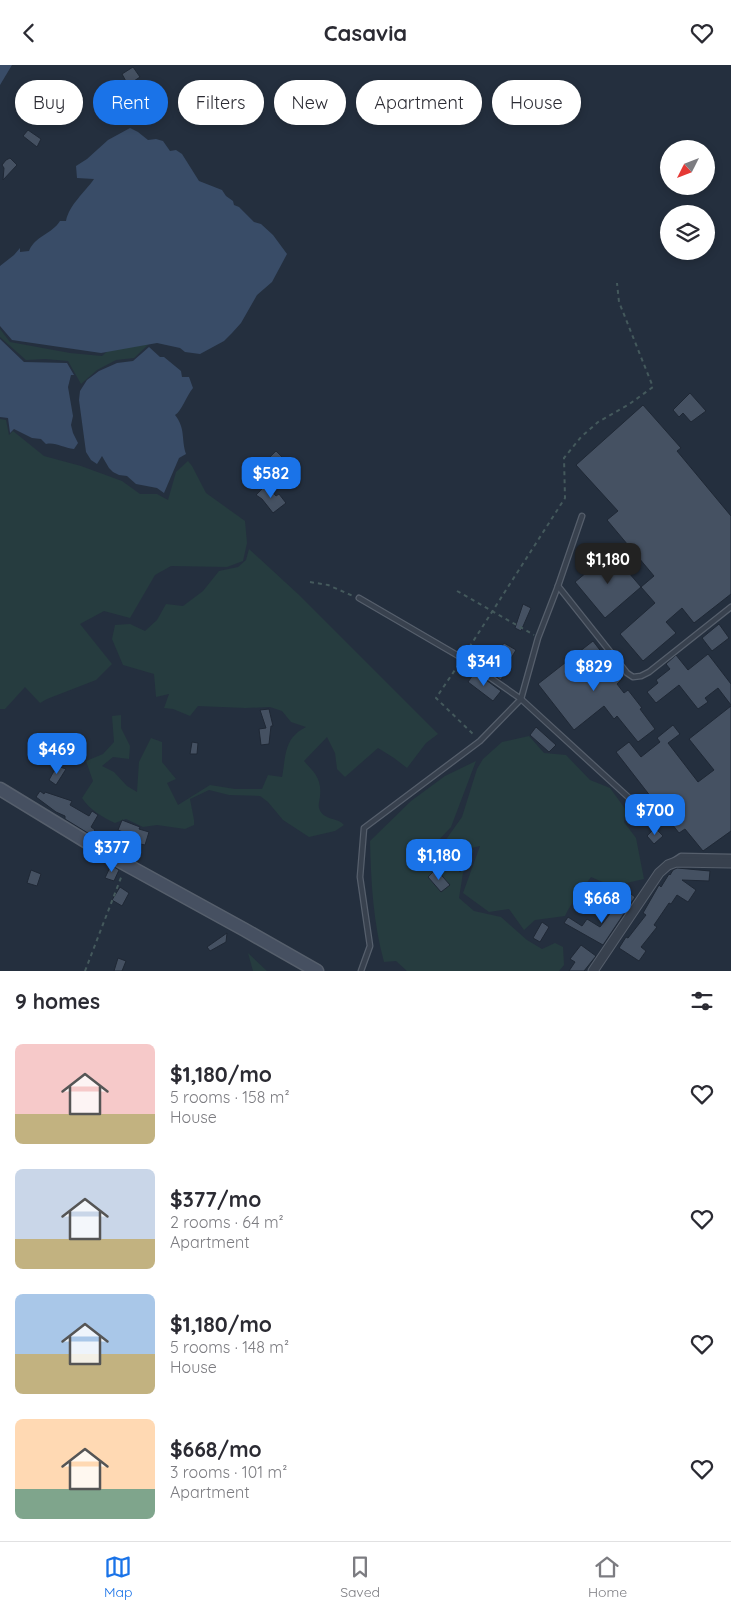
<!DOCTYPE html>
<meta charset="utf-8">
<style>
:root{--surface:#fff;--page:#f7f7f7;--text:#2b2b33;--muted:#7c7c81;--line:#e1e1e2;--accent:#1a73e8}
body{margin:0;font-family:Quicksand,sans-serif;background:var(--page);color:var(--text);height:100vh;display:flex;flex-direction:column;font-size:19px;white-space:nowrap}
*{box-sizing:border-box;margin:0}
p{font-size:16px;color:var(--muted)}
.icon{flex:none;width:28px;height:28px;fill:none;stroke:currentColor;stroke-width:2;stroke-linecap:round;stroke-linejoin:round}
.map{position:relative;height:906px;overflow:hidden}
.details{display:flex;flex-direction:column;background:var(--surface);flex:1}
.details>*{flex:none}
.guide{position:absolute;left:15px;top:15px;width:701px;height:45px;display:flex;gap:10px}
.needle{width:32px;rotate:228deg}
.tools{position:absolute;left:660px;top:75px;display:grid;gap:10px}
.tools a{display:grid;place-items:center;width:55px;height:55px;border-radius:50%;background:var(--surface);box-shadow:0 2px 8px #0003;font-size:25px}
.price{position:absolute;translate:-50% -42px;padding:0 11px;border-radius:10px;background:var(--accent);color:#fff;font-size:16px;line-height:32px;filter:drop-shadow(0 1px 2px #0008)}
.price::after{content:'';position:absolute;left:50%;top:30px;width:15px;height:11px;margin-left:-8px;background:inherit;clip-path:polygon(0 0,100% 0,50% 100%)}
.price.selected{background:#222;color:#fff}
ul{padding:0;list-style:none}
li{display:flex;align-items:center;gap:15px;height:125px;padding:0 15px}
li span{display:grid;place-items:center;flex:none;width:140px;height:100px;border-radius:8px;color:#555}
li>.icon{margin-inline-start:auto}
span .icon{width:60px;height:60px;fill:#fffc;stroke-width:1}
li b{font-size:21px}
h2{display:flex;justify-content:space-between;align-items:center;height:60px;padding:0 15px;font-size:21px}
.pill{padding:0 18px;border-radius:22px;background:var(--surface);box-shadow:0 2px 8px #0003;font-size:18px;line-height:45px}
.pill.selected{background:var(--accent);color:#fff}
header{display:flex;justify-content:space-between;align-items:center;height:65px;padding:0 15px;background:var(--surface);font-size:22px;font-weight:700}
.dock{display:flex;justify-content:space-around;align-items:center;height:70px;border-top:1px solid var(--line);background:var(--surface);font-size:14px;color:var(--muted)}
.dock a{display:grid;justify-items:center;gap:2px}
.dock .selected{color:var(--accent)}
.map>svg:first-child{display:block}
</style>
<header><svg class="icon" aria-label="back" viewBox="0 0 24 24"><path d="M15 5l-7 7 7 7"/></svg>Casavia<svg class="icon" aria-label="heart" viewBox="0 0 24 24"><path d="M12 20l-8-8c-3-5 5-10 8-4 3-6 11-1 8 4z"/></svg></header>
<div class="map">
<svg width="731" height="906" viewBox="0 0 731 906">
<rect width="100%" height="100%" fill="#242f3e"/>
<g fill="#263c3f">
<path d="M0,264L10,277L70,288L102,291L111,283L150,278L134,293L116,295L97,305L81,319L68,296L45,294L26,295L0,272Z"/>
<path d="M0,354L6,355L9,370L13,366L44,391L81,401L122,416L140,429H157L168,435L176,407L188,396L192,401L206,428L245,456L247,478L243,496L227,502L171,501L155,510L130,553L104,546L80,559L112,599L96,615L47,634L40,638L25,622L5,644H0Z"/>
<path d="M249,484L298,529L438,669L426,678L407,703L394,693L378,683L345,712L337,704L335,688L327,672L304,696C314,707 322,714 320,731C320,734 318,739 319,743C323,756 338,752 344,760L335,766L309,772L283,755L268,737L260,731L229,730L209,725L190,734L194,755V760L185,764L157,760L143,762L126,754L115,758C102,752 90,745 82,733L93,716L86,696L103,689L114,677L112,651L121,650V663L130,681L129,694L113,692L102,701L114,707L127,721L137,727L139,697L151,673L162,677V697L176,714L167,718L178,740L210,720L235,724H262L268,710L282,712C285,698 284,679 296,669C298,666 303,664 306,662L291,657L282,646L270,642L245,643L198,641L190,651L173,644L164,643L169,629L156,632L154,609L123,600L112,574L115,560L130,559L145,566L157,555L166,539L183,541L203,526L219,506L238,502L246,495Z"/>
<path d="M529,671L544,688L566,690L590,715L610,723L626,745L624,757L636,773L644,814L622,819L621,827L611,836L600,852L586,846L605,818L591,812C582,825 572,836 565,851L535,855L524,865L509,844L489,847L463,828L480,781L454,787L440,783L462,752L477,704L483,694L502,677Z"/>
<path d="M476,696L451,762L437,777L439,786L457,790L474,785L463,808L459,833L474,846L501,852L527,875L542,884L555,878L563,882L564,900L559,906H407L396,896L384,897C373,857 371,817 370,776L411,736L445,711Z"/>
<path d="M248,888L267,906H253Z"/>
</g>
<g fill="#394c67">
<path d="M0,0H12L0,20Z"/>
<path d="M130,63L138,67L148,75L156,74L163,76L170,86L176,85L182,89L199,116L222,125L226,131L233,136L234,140L239,142L254,157L261,159L273,170L287,189L272,217L257,230L241,258L232,268L224,276L200,289L185,287L180,283L157,278L101,288L12,275L0,261V201L14,190L20,183V187L29,186C35,171 52,169 60,156H66C69,140 85,127 94,114L77,113L76,101L87,94L108,75Z"/>
<path d="M0,274L24,297L67,298L74,310H71L68,322L73,351L71,360L73,368L78,378L74,384C63,383 56,377 46,379L41,374L32,373L14,364L10,368L8,353L0,352Z"/>
<path d="M149,282L160,292H164L181,306L182,312H189L193,323C187,330 181,347 175,350C186,364 181,374 186,389L179,393L164,428L157,423L136,419L127,411L119,410L113,407L109,403L102,391L97,399L91,395L86,387L79,335L80,326L87,315L99,306L117,298L133,296Z"/>
</g>
<g fill="#455162" stroke="#1f2835">
<path d="M133,2L140,12L128,20L122,9Z"/>
<path d="M74,25L84,33L77,43L67,35Z"/>
<path d="M43,38L51,45L45,53L36,45Z"/>
<path d="M28,65L41,74L37,82L23,71Z"/>
<path d="M10,93L17,100L3,115L4,103L2,100L6,95Z"/>
<path d="M690,328L706,346L691,357L683,348L679,352L673,345Z"/>
<path d="M643,340L681,383L677,386L731,451V529L694,558L682,543L666,557L676,568L643,596L620,569L655,538L641,522L654,511L607,455L618,446L576,400Z"/>
<path d="M276,386L287,397L290,394L297,403L283,415L276,406L279,403L269,393Z"/>
<path d="M266,420L276,431L279,429L286,438L273,448L262,434L256,430Z"/>
<path d="M611,487L641,522L605,553L575,517Z"/>
<path d="M523,539L531,543L521,566L515,563Z"/>
<path d="M719,559L729,573L712,586L702,573Z"/>
<path d="M593,576L622,614L617,619L624,628L628,625L642,643L640,644L655,664L638,677L617,651L614,654L604,641L574,665L538,619Z"/>
<path d="M504,578L516,585L502,608L504,609L501,615L489,607L497,588Z"/>
<path d="M708,589L731,619V640L718,623L705,633L708,637L698,644L679,620L656,638L647,627L658,618L656,615L670,604L666,599L676,590L688,605Z"/>
<path d="M475,607L501,626L493,636L468,617Z"/>
<path d="M731,641V766L703,786L685,764L679,768L616,687L629,677L641,692L660,677L657,673L673,660L680,669L668,678L698,717L714,705L689,674Z"/>
<path d="M269,644L273,661H271L269,679L261,680L259,664L266,663L260,645Z"/>
<path d="M536,662L556,680L549,687L530,670Z"/>
<path d="M192,677L198,678L197,689H190Z"/>
<path d="M57,701L66,704L56,720L49,715L54,706H56Z"/>
<path d="M40,726L44,729L45,727L72,736L70,740L89,751L92,746L98,750L91,762L95,765L91,770L65,754V751L56,747L36,732Z"/>
<path d="M122,755L140,762L139,764L149,767L145,780L136,778L138,773L118,765Z"/>
<path d="M655,763L663,771L654,779L647,771Z"/>
<path d="M455,792L466,799L460,807L456,802Z"/>
<path d="M111,800L119,805L114,816L105,813Z"/>
<path d="M677,803L710,806L709,816L682,815L696,825L688,837L677,830L671,839L669,838L654,860L657,862L641,882L646,886L639,896L619,883L626,872L628,873L646,850L643,848L659,820L661,822L669,809L670,810L673,805Z"/>
<path d="M436,804L450,820L441,827L428,812Z"/>
<path d="M31,805L41,809L37,821L27,818Z"/>
<path d="M120,822L129,828L122,841L112,835Z"/>
<path d="M631,829L635,832L603,880L564,858L568,852L582,861L587,854L600,862L618,838L623,842Z"/>
<path d="M542,857L549,862L540,877L533,873Z"/>
<path d="M227,868L226,877L210,886L207,882Z"/>
<path d="M581,880L596,891L584,906H569L575,897L570,894Z"/>
<path d="M118,893L126,896L122,906H114Z"/>
</g>
<g fill="none" stroke-linecap="round" stroke-linejoin="round">
<defs>
<g id="lane">
<path d="M558,521L627,608L633,612L641,611L649,607L731,542"/>
<path d="M359,533L462,593L521,634L639,742"/>
<path d="M675,795L681,791L731,792"/>
<path d="M361,906L370,881L360,812L364,763L480,676L521,634L538,573L558,521L582,451"/>
</g>
<path id="street" d="M593,906L659,808L668,800L676,797L731,798"/>
<path id="secondary" d="M0,724L105,788L245,865L317,906"/>
</defs>
<use href="#lane" stroke="#565f6c" stroke-width="7"/>
<use href="#street" stroke="#565f6c" stroke-width="11"/>
<use href="#secondary" stroke="#565f6c" stroke-width="15"/>
<g stroke="#44595c" stroke-width="2" stroke-dasharray="4 4" stroke-linecap="butt">
<path d="M310,517L328,520L353,531"/>
<path d="M457,526L534,570"/>
<path d="M465,589L565,433L564,393L581,372L598,357L628,340L653,322L619,237L617,218"/>
<path d="M459,599L436,633L475,671"/>
<path d="M85,906L122,810"/>
</g>
<use href="#lane" stroke="#38414e" stroke-width="4.5"/>
<use href="#street" stroke="#38414e" stroke-width="9"/>
<use href="#secondary" stroke="#465061" stroke-width="12"/>
</g>
</svg>
<div class="tools">
<a><svg class="needle" viewBox="-14 -14 28 28"><path d="M0-13l5 13h-10z" fill="#e53935"/><path d="M0 13l5-13h-10z" fill="#7c7c81"/></svg></a>
<a><svg class="icon" aria-label="layers" viewBox="0 0 24 24"><path d="M12 4l9 5-9 5-9-5zM3 14l9 5 9-5"/></svg></a>
</div>
<b class="price" style="left:271px;top:434px">$582</b>
<b class="price selected" style="left:608px;top:520px">$1,180</b>
<b class="price" style="left:484px;top:622px">$341</b>
<b class="price" style="left:594px;top:627px">$829</b>
<b class="price" style="left:57px;top:710px">$469</b>
<b class="price" style="left:655px;top:771px">$700</b>
<b class="price" style="left:112px;top:808px">$377</b>
<b class="price" style="left:439px;top:816px">$1,180</b>
<b class="price" style="left:602px;top:859px">$668</b>
<div class="guide">
<a class="pill">Buy</a>
<a class="pill selected">Rent</a>
<a class="pill">Filters</a>
<a class="pill">New</a>
<a class="pill">Apartment</a>
<a class="pill">House</a>
</div>
</div>
<section class="details">
<h2>9 homes<svg class="icon" aria-label="filters" viewBox="0 0 24 24"><path d="M4 7h16M4 17h16"/><circle cx="9" cy="7" r="2"/><circle cx="15" cy="17" r="2"/></svg></h2>
<ul>
<li><span style="background:linear-gradient(#f6c9c9 70%,#c2b280 0)"><svg class="icon" aria-label="home" viewBox="0 0 24 24"><path d="M3 11l9-7 9 7M6 9v11h12V9"/></svg></span><div><b>$1,180/mo</b><p>5 rooms · 158 m²</p><p>House</p></div><svg class="icon" aria-label="heart" viewBox="0 0 24 24"><path d="M12 20l-8-8c-3-5 5-10 8-4 3-6 11-1 8 4z"/></svg></li>
<li><span style="background:linear-gradient(#c9d6e8 70%,#c2b280 0)"><svg class="icon" aria-label="home" viewBox="0 0 24 24"><path d="M3 11l9-7 9 7M6 9v11h12V9"/></svg></span><div><b>$377/mo</b><p>2 rooms · 64 m²</p><p>Apartment</p></div><svg class="icon" aria-label="heart" viewBox="0 0 24 24"><path d="M12 20l-8-8c-3-5 5-10 8-4 3-6 11-1 8 4z"/></svg></li>
<li><span style="background:linear-gradient(#a9c7e8 60%,#c2b280 0)"><svg class="icon" aria-label="home" viewBox="0 0 24 24"><path d="M3 11l9-7 9 7M6 9v11h12V9"/></svg></span><div><b>$1,180/mo</b><p>5 rooms · 148 m²</p><p>House</p></div><svg class="icon" aria-label="heart" viewBox="0 0 24 24"><path d="M12 20l-8-8c-3-5 5-10 8-4 3-6 11-1 8 4z"/></svg></li>
<li><span style="background:linear-gradient(#ffd9b3 70%,#7fa58c 0)"><svg class="icon" aria-label="home" viewBox="0 0 24 24"><path d="M3 11l9-7 9 7M6 9v11h12V9"/></svg></span><div><b>$668/mo</b><p>3 rooms · 101 m²</p><p>Apartment</p></div><svg class="icon" aria-label="heart" viewBox="0 0 24 24"><path d="M12 20l-8-8c-3-5 5-10 8-4 3-6 11-1 8 4z"/></svg></li>
</ul>
</section>
<nav class="dock">
<a class="selected"><svg class="icon" aria-label="map" viewBox="0 0 24 24"><path d="M3 6l6-2 6 2 6-2v14l-6 2-6-2-6 2zM9 4v14M15 6v14"/></svg>Map</a>
<a><svg class="icon" aria-label="saved" viewBox="0 0 24 24"><path d="M7 4h10v16l-5-4-5 4z"/></svg>Saved</a>
<a><svg class="icon" aria-label="home" viewBox="0 0 24 24"><path d="M3 11l9-7 9 7M6 9v11h12V9"/></svg>Home</a>
</nav>
